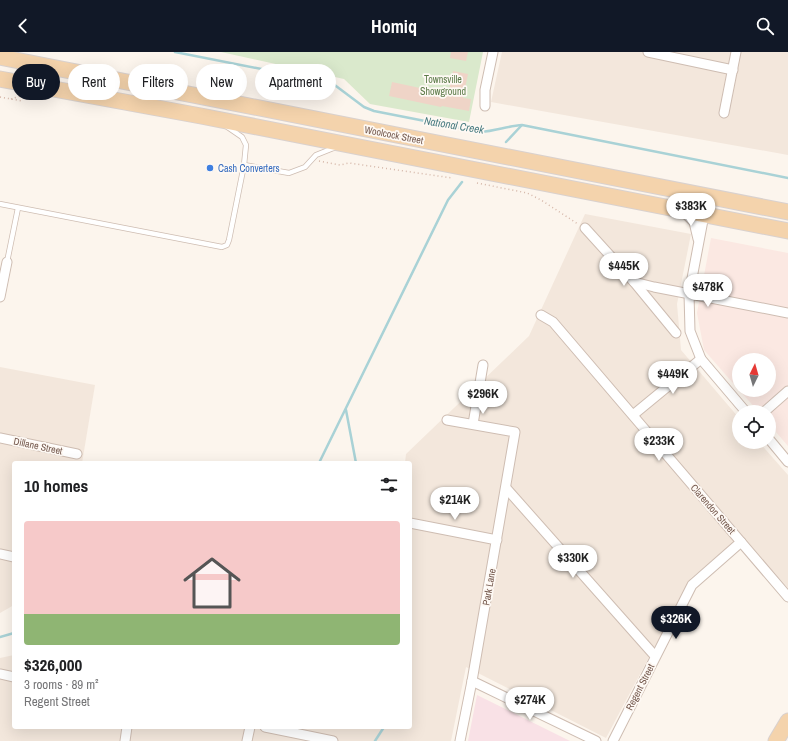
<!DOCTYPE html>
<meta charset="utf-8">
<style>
:root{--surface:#fff;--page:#f6f6f6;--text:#202124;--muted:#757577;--accent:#111827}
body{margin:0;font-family:"Archivo Narrow",sans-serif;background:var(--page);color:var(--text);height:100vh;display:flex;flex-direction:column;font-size:15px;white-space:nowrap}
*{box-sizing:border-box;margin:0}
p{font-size:13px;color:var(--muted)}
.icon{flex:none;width:22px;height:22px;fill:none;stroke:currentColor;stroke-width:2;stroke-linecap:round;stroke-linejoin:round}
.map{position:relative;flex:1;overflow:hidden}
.panel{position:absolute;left:12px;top:409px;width:400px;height:268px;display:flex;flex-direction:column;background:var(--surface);border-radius:4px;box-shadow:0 4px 16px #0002}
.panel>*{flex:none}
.guide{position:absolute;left:12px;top:12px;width:400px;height:36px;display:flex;gap:8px}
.needle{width:26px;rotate:5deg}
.fabs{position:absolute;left:732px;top:301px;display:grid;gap:8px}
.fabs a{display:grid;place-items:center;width:44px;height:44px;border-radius:50%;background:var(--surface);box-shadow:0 4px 16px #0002;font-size:20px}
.price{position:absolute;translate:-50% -34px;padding:0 9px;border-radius:14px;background:#fff;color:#222;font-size:13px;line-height:26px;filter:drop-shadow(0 1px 2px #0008)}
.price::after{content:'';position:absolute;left:50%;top:24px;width:12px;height:9px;margin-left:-6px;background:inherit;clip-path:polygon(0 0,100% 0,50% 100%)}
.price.on{background:var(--accent);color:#fff}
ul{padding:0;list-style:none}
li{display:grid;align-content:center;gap:8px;height:212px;padding:0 12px}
li span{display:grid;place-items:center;height:124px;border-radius:4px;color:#555}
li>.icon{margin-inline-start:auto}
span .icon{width:72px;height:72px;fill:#fffc;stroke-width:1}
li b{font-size:17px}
h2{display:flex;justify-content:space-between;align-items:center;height:48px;padding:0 12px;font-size:17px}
.pill{padding:0 14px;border-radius:18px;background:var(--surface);box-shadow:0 4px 16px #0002;font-size:14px;line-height:36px}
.pill.on{background:var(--accent);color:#fff}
header{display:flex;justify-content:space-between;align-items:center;height:52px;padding:0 12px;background:var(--accent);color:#fff;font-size:18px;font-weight:700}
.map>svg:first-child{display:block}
</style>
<header><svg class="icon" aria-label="back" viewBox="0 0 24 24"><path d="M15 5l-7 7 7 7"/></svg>Homiq<svg class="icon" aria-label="search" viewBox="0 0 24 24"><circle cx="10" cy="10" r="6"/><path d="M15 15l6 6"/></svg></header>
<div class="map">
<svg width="788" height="689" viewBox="0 0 788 689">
<rect width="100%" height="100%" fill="#fcf5ed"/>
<g fill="#f3e7dc">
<path d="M502,0H788V103L491,50Z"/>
<path d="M585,162L691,182L677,252L681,298L739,366V390H759L788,423V536L742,484L691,526L606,686L466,615L451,689H0V606L14,603V675H410V411H405L406,402L529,284Z"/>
<path d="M0,315L95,333L82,411H14V553L0,561Z"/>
</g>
<path fill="#fbe8e2" d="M711,186L788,201V394L769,372V360H759L739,338H769V308H739V338L704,298L697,261Z"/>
<path fill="#f9e1e6" d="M477,643L570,689H468Z"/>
<path fill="#dae9cc" d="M221,0H483L469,70L370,52L344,27Z"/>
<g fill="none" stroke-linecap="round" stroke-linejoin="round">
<g stroke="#a9d2d6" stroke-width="2.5">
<path d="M175,0L332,31L364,55L374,59L481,80C495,79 508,74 522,73L788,126"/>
<path d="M506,90L521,74"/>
<path d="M346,358L356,411"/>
<path d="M319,411L448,148L462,130"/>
<path d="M0,585L14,581"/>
<path d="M375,689L384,675"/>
</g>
</g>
<g fill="#efd4c7">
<path d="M451,0H468L466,9L450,6Z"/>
<path d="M453,19L468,22L463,46L471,47L469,59L442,54L441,55L389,44L392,30L448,42Z"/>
</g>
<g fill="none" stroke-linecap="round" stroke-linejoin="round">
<defs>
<g id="lane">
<path d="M244,113L289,121L305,115L316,103L336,95"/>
<path d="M0,152L222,195L227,193L229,188L244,113L246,93L242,85L226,74"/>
<path d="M7,210L18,156"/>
</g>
<g id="street">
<path d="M648,0L733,18"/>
<path d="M485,54V38L493,0"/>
<path d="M724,61L736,0"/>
<path d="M684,160L694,170L698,187"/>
<path d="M704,163L689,242L690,279L701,307L746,360"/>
<path d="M585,176L634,230L676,281"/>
<path d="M634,230L654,235L788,261"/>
<path d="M0,245L7,210"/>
<path d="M541,263L553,270L788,545"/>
<path d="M764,360L788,339"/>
<path d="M633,363L701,307"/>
<path d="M447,368L515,380L472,629L460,689"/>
<path d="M473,372L483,313"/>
<path d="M0,386L77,402"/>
<path d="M769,387L788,410"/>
<path d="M506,436L655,604"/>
<path d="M410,471L497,488"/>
<path d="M0,502L14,505"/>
<path d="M0,622L14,625"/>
<path d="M472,629L596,689"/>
<path d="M265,675L333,689"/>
<path d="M125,689L127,675"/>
<path d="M247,689L250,675"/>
<path d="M613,689L692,533L741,490"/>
</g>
<g id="primary">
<path d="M0,5L788,160"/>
<path d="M0,27L201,64L788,179"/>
<path d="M776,689L788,669"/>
</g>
</defs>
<use href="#lane" stroke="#cebdb2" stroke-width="6"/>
<use href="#street" stroke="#cebdb2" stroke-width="11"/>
<use href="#primary" stroke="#d9d1ce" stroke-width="17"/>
<g stroke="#d5b7a9" stroke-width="1.5" stroke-dasharray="1 3" stroke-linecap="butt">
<path d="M0,45L22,49"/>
<path d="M11,47L24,43"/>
<path d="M319,109L340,113L349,111L452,126"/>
<path d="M477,131L527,141L541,148L578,172"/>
</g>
<use href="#lane" stroke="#fff" stroke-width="4.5"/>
<use href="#street" stroke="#fff" stroke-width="9"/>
<use href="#primary" stroke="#f4d3ac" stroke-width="15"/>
</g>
<circle fill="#3f7fe0" stroke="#fef9f4" stroke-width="1.5" cx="210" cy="116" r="4"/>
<g text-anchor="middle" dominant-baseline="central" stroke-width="3.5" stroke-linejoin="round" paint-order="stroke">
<g font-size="10" fill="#5c7b49" stroke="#fef9f4">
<text x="443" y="27">Townsville<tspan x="443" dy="12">Showground</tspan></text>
</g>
<g font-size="10" fill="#765b50" stroke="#fef9f4">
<text transform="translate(394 83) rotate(11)">Woolcock Street</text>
<text transform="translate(38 394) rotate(12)">Dillane Street</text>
<text transform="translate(713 457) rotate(49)">Clarendon Street</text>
<text transform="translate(489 535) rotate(-80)">Park Lane</text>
<text transform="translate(640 635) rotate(-63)">Regent Street</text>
</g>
<g font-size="10" fill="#366cbe" stroke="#fef9f4" text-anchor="start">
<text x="218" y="116">Cash Converters</text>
</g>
<g font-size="11" font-style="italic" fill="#487b80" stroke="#fef9f4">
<text transform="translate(454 73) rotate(9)">National Creek</text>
</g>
</g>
</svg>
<div class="fabs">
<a><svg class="needle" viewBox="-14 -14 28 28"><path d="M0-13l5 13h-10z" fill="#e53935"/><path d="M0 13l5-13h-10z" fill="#757577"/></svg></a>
<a><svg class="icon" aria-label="locate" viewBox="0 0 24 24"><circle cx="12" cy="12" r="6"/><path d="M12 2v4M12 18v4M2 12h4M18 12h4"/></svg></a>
</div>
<b class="price" style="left:691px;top:175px">$383K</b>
<b class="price" style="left:624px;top:235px">$445K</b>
<b class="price" style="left:708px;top:256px">$478K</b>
<b class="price" style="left:673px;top:343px">$449K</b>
<b class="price" style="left:483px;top:363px">$296K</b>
<b class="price" style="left:659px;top:410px">$233K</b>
<b class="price" style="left:455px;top:469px">$214K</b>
<b class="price" style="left:573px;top:527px">$330K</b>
<b class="price on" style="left:676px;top:588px">$326K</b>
<b class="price" style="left:530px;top:669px">$274K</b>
<div class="guide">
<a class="pill on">Buy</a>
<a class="pill">Rent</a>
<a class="pill">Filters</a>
<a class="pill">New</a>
<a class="pill">Apartment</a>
</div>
<section class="panel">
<h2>10 homes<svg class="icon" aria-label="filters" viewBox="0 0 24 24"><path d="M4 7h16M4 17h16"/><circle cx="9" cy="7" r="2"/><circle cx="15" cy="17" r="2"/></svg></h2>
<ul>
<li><span style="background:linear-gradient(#f6c9c9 75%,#8fb573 0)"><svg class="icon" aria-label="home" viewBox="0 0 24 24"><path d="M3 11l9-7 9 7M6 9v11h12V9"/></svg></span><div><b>$326,000</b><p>3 rooms · 89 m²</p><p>Regent Street</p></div></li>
</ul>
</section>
</div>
